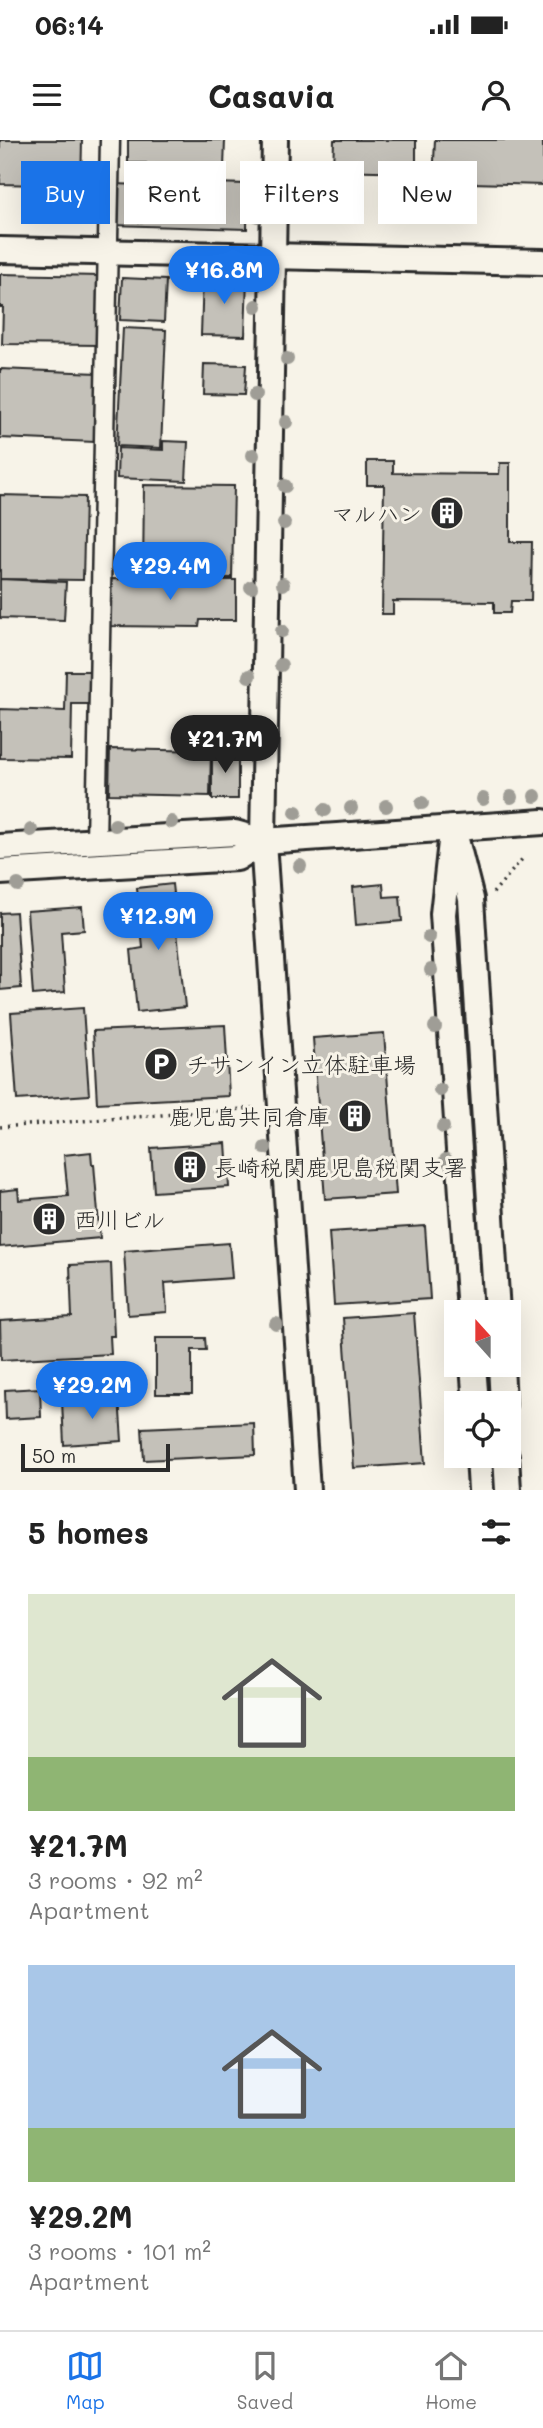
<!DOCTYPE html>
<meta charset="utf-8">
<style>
:root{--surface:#fff;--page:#f6f6f6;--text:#222;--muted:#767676;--line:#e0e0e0;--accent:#1a73e8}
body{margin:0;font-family:Mali,"Klee One",sans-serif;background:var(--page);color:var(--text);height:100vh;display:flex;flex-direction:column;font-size:26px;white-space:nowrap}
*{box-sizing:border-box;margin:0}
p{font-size:23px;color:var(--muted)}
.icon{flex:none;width:38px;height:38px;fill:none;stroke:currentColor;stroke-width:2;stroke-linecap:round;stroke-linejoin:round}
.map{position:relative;height:1350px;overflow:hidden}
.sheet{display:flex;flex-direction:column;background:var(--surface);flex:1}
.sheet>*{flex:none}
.top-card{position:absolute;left:21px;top:21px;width:502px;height:63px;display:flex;gap:14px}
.needle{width:46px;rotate:339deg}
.controls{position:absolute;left:444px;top:1160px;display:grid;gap:14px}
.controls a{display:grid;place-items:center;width:77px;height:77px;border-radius:0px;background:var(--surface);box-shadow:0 7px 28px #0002;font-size:35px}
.scale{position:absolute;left:21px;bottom:18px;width:149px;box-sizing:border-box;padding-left:7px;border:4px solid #2b2b2b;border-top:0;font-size:19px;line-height:24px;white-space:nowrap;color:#2b2b2b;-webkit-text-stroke:5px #f7f3e8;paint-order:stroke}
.price{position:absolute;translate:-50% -60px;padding:0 16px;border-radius:24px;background:var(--accent);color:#fff;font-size:23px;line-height:46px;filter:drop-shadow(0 2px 4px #0008)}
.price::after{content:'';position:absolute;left:50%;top:42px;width:21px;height:16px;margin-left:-10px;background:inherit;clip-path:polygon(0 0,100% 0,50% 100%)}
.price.on{background:#222;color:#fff}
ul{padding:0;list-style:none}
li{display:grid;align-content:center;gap:14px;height:371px;padding:0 28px}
li span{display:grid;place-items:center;height:217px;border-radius:0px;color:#555}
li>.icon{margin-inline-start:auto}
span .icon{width:126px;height:126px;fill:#fffc;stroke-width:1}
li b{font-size:30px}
h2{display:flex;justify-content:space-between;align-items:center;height:84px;padding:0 28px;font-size:30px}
.tag{padding:0 24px;border-radius:0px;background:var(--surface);box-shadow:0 7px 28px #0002;font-size:24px;line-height:63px}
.tag.on{background:var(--accent);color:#fff}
.status{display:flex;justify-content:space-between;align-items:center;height:49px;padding:0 35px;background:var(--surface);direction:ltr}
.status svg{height:19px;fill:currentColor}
header{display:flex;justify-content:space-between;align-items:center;height:91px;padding:0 28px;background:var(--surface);font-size:32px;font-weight:700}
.menu{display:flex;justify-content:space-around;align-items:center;height:98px;border-top:2px solid var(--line);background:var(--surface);font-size:19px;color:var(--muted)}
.menu a{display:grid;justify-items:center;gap:4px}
.menu .on{color:var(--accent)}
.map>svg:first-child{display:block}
</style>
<div class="status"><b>06:14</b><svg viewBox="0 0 49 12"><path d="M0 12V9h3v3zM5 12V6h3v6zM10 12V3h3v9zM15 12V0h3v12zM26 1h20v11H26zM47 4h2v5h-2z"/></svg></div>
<header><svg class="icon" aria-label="menu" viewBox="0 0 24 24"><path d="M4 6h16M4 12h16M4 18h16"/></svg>Casavia<svg class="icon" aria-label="person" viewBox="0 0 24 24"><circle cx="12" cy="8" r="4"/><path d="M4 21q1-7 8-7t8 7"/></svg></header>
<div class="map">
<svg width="543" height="1350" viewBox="0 0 543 1350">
<rect width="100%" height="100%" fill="#f7f3e8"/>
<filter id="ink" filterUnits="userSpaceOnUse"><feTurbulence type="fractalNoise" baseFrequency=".0143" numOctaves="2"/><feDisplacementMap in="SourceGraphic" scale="14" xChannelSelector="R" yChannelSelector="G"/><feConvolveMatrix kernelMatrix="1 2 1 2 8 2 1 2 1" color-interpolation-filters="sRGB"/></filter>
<g filter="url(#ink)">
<g fill="#c4c1b9" stroke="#2b2b2b" stroke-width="2">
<path d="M0,0H82L81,46L0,44Z"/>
<path d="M128,0H225L224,28L174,27V42L248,44L247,89L112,85L113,44L145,45L146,23H128Z"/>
<path d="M334,0H416V32L333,30Z"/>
<path d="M435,0H543V45L433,42Z"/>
<path d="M0,134L101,136L100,205L2,204L3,167H0Z"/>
<path d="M203,136L247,137L245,196L201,195Z"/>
<path d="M122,138L166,140L164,182L120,180Z"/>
<path d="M123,188L166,190L161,308L117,306Z"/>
<path d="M204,224L246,225L244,255L203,254Z"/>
<path d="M0,229L98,233L95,302L0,298Z"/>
<path d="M163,301L188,302L186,341L117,338L118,308L163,310Z"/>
<path d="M367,321H393V333L499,334L500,323H510V402H532L531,461H511L510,473H494V462L393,461V474H382L384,345H367Z"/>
<path d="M144,345L234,346L232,438L143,437Z"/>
<path d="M0,355L85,357L83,440L0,439Z"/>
<path d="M0,439L66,442L64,480L0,478Z"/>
<path d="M109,439L236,440V480H200L199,487L108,486Z"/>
<path d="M66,531H92L91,564H72L71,619L0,618V569L65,571Z"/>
<path d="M110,609L211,611L210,656L109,654Z"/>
<rect x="212" y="611" width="26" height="48"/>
<path d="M172,744L185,867L137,872L131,810L143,808L137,748Z"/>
<path d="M383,744L384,757L400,756L402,781L356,785L353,747Z"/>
<path d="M82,767L84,790L61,792L65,852L33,855L27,771Z"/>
<path d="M16,772L21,848L0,850V773Z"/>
<path d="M83,868L89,955L17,960L11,873Z"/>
<path d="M225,885L229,956L97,963L93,891Z"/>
<path d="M384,893L396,1054L325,1059L313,898Z"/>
<path d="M226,1003L229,1047L154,1052L151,1008Z"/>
<path d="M91,1012L92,1024H94L100,1098L0,1107V1051L18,1049L19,1060L68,1056L64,1015Z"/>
<path d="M425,1086L430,1159L334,1165L329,1092Z"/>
<path d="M229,1103L232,1138L165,1143L167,1172L128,1175L124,1111Z"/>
<path d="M111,1123L114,1196H110L111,1214L1,1220L0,1181L72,1177L70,1125Z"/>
<path d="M414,1173L425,1323L354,1328L343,1178Z"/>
<path d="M156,1198H205L206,1210H192V1254H156Z"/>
<path d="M40,1248L41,1277L6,1279L5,1250Z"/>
<path d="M119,1257L122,1301L64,1305L62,1260Z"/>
<path d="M254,1283L255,1315L144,1320L142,1288Z"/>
</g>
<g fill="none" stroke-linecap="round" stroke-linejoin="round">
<defs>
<path id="street" d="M96,701L110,0"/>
<g id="secondary">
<path d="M275,0L263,701L307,1350"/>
<path d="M0,110L543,122"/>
<path d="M453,688L471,759L497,1172"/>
<path d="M451,702L443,774L470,1172"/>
<path d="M0,707L235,693L263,701L543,682"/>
<path d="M0,732L237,718L263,701"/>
<path d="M473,1225L476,1264"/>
<path d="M501,1225L503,1264"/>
<path d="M479,1316L481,1350"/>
<path d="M506,1316L508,1350"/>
</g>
</defs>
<use href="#street" stroke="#2b2b2b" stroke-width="23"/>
<use href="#secondary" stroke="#2b2b2b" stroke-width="30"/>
<g stroke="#2b2b2b" stroke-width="3.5" stroke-dasharray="2 5" stroke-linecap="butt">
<path d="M493,753L524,717"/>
<path d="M0,987L256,968"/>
</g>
<use href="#street" stroke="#f7f3e8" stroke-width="18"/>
<use href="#secondary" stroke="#f7f3e8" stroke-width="24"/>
</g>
<g fill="#9f9d96">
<circle cx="258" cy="76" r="7"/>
<circle cx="256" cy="166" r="7"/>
<circle cx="287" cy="219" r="7"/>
<circle cx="255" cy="255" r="7"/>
<circle cx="286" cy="282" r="7"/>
<circle cx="253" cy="315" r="7"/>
<circle cx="285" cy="346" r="7"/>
<circle cx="284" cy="383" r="7"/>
<circle cx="283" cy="444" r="7"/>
<circle cx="251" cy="447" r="7"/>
<circle cx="282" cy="491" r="7"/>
<circle cx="281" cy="525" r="7"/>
<circle cx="249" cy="536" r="7"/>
<circle cx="535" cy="656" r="7"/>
<circle cx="511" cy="657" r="7"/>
<circle cx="483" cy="659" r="7"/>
<circle cx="422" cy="663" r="7"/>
<circle cx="386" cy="666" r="7"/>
<circle cx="351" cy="668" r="7"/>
<circle cx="325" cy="670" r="7"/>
<circle cx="296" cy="672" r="7"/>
<circle cx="171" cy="682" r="7"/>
<circle cx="115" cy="685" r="7"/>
<circle cx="31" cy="690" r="7"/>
<circle cx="300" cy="726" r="7"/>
<circle cx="18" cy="745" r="7"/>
<circle cx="429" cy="797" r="7"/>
<circle cx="431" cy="830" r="7"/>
<circle cx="435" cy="887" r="7"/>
<circle cx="440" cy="950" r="7"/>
<circle cx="443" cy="987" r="7"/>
<circle cx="265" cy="1008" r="7"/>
<circle cx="446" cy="1020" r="7"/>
<circle cx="276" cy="1184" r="7"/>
</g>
</g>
<defs>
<symbol id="building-disc" viewBox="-11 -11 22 22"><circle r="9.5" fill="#2b2b2b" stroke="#f7f3e8"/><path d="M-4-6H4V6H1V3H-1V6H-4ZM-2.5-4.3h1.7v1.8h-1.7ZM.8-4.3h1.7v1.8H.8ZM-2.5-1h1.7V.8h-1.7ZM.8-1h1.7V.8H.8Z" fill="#fff"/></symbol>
<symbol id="parking-disc" viewBox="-11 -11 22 22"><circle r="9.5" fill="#2b2b2b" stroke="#f7f3e8"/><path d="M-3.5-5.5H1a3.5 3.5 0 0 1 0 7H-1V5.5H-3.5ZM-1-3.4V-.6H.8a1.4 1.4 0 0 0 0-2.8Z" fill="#fff"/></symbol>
</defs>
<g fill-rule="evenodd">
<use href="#building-disc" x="428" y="354" width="38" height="38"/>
<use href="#parking-disc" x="142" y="905" width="38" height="38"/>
<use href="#building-disc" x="336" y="957" width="38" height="38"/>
<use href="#building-disc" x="171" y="1008" width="38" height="38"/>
<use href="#building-disc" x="30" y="1060" width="38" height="38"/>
</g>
<g text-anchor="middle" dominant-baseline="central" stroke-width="6" stroke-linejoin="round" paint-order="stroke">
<g font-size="23" fill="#2b2b2b" stroke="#f7f3e8" text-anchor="start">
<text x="422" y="373" text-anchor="end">マルハン</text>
<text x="186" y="924">チサンイン立体駐車場</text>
<text x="330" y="976" text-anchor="end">鹿児島共同倉庫</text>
<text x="214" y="1027">長崎税関鹿児島税関支署</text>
<text x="74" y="1079">西川ビル</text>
</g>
</g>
</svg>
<div class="controls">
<a><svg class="needle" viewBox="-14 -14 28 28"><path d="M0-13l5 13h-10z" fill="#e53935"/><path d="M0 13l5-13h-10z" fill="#767676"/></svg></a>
<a><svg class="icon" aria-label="locate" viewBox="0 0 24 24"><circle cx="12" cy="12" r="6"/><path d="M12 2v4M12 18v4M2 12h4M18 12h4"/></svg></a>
</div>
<div class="scale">50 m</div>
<b class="price" style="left:224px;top:166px">¥16.8M</b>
<b class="price" style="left:170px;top:462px">¥29.4M</b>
<b class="price on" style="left:225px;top:635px">¥21.7M</b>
<b class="price" style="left:158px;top:812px">¥12.9M</b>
<b class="price" style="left:92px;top:1281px">¥29.2M</b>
<div class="top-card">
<a class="tag on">Buy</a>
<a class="tag">Rent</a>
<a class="tag">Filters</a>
<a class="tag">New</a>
</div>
</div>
<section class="sheet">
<h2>5 homes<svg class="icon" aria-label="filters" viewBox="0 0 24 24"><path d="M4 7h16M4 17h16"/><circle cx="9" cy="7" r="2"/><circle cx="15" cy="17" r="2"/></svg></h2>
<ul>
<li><span style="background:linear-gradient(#dfe7d0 75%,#8fb573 0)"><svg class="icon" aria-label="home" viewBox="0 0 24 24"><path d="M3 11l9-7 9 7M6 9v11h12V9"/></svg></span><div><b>¥21.7M</b><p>3 rooms · 92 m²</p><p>Apartment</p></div></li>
<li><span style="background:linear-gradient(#a9c7e8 75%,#8fb573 0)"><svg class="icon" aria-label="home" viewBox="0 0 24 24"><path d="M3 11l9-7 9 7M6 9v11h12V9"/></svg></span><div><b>¥29.2M</b><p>3 rooms · 101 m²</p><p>Apartment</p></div></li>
</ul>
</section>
<nav class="menu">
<a class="on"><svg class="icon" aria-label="map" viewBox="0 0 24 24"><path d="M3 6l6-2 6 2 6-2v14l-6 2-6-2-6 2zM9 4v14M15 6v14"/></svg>Map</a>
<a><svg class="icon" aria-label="saved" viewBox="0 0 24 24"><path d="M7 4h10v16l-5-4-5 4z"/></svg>Saved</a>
<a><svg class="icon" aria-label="home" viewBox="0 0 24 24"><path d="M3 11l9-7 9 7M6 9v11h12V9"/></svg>Home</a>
</nav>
